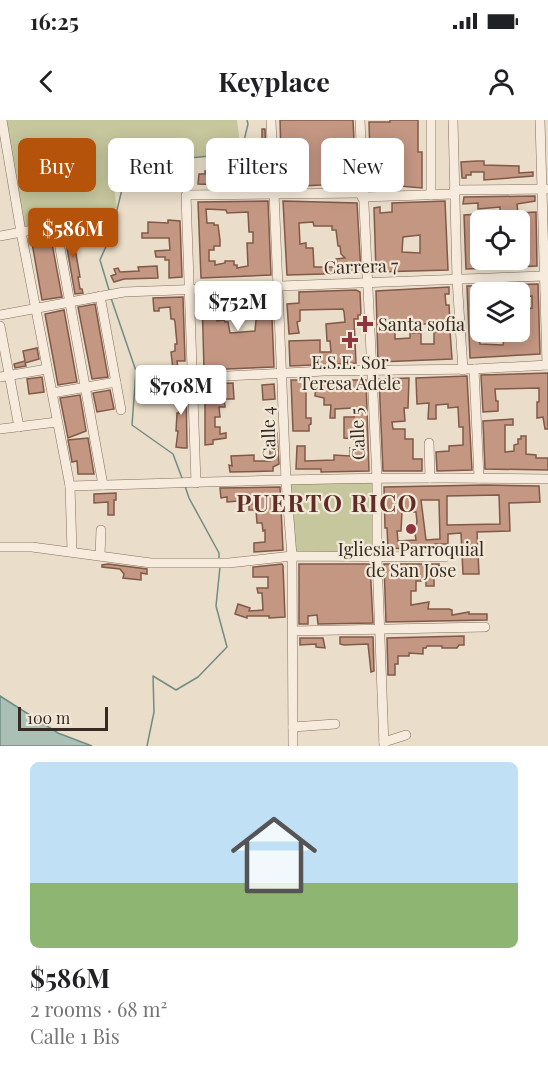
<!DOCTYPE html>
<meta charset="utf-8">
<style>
:root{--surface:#fff;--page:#f6f6f6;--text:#202124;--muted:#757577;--line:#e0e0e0;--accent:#b45309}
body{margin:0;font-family:"Playfair Display",serif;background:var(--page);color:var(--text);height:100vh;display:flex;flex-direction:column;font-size:22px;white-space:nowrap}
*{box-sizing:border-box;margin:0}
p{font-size:20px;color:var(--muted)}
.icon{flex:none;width:33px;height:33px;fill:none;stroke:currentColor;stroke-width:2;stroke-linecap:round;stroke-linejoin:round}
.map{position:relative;height:626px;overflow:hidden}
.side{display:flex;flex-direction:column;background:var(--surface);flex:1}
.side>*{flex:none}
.guide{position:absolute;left:18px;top:18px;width:513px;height:54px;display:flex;gap:12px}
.controls{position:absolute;left:470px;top:90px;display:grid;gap:12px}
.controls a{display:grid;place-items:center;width:60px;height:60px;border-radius:9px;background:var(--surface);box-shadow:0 3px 15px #0003;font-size:30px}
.scale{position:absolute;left:18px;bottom:15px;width:90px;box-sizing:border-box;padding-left:6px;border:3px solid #372a22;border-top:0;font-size:16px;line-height:21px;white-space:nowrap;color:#372a22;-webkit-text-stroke:4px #f2e8d8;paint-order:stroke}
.price{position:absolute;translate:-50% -51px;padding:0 14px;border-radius:6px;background:#fff;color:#222;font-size:20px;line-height:39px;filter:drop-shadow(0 2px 3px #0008)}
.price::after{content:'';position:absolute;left:50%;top:36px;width:18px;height:14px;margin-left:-9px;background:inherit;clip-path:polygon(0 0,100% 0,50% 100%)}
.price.active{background:var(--accent);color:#fff}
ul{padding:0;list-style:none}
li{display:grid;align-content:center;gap:12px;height:318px;padding:0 30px}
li+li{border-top:2px solid var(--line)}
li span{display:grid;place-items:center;height:186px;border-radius:9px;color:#555}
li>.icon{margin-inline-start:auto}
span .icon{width:108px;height:108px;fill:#fffc;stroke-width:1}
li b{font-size:26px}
.tag{padding:0 21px;border-radius:9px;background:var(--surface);box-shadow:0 3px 15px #0003;font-size:21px;line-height:54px}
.tag.active{background:var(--accent);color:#fff}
.status{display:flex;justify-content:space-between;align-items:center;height:42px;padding:0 30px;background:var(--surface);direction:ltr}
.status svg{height:16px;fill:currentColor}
header{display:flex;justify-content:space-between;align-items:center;height:78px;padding:0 30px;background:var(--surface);font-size:27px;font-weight:700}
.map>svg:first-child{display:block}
</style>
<div class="status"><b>16:25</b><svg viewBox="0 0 49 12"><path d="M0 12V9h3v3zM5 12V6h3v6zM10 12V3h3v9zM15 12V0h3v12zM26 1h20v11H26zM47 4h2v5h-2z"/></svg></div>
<header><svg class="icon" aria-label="back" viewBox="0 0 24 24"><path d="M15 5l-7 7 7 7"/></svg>Keyplace<svg class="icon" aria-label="person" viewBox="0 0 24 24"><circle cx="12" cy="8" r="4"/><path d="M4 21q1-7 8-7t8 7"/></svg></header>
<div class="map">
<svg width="548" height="626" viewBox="0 0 548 626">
<rect width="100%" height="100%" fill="#eaddc9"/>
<g fill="#c7c79e">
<path d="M1,0H237L241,33L111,46L117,88L22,109Z"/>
<path d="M374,362V403L372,434L292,436L288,363Z"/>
</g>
<path fill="#aabfb6" stroke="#718d83" stroke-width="1.5" d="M0,576L58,613L92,626H0Z"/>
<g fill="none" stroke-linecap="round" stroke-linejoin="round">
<g stroke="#718d83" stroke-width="1.5">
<path d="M109,170L100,140L111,115L124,61L148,42L241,33L248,4L247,0"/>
<path d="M111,178L136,251L132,305L173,334L182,358"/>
<path d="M185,366L189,378L219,433V440"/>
<path d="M147,626L154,592L153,556L176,570L198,557L227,527L216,486L220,447"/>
</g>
</g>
<g fill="#c49783" stroke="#815948" stroke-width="1.5" fill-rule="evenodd">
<path d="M280,0H353L356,63L327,65L324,62L321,65L282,67Z"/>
<path d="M390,0H418V32H422V68L400,66V69H371L369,2H390Z"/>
<path d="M262,9H265L267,66L198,64L199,54H205V51H211V57L221,58V44H232V48H251V44L255,43V35H257L260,26L262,25Z"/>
<path d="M477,41H484V45L519,46V53L533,52V56L484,60V52H471V55H466V58H462L461,42Z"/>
<path d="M174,53L181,54V63L154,62V56L173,55Z"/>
<path d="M535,76V81L517,84L518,94L500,95V87L478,89V83L463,84L464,77Z"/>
<path d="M268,81L271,155L201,158L198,82ZM206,89L226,90L227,93L248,92L249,112H253V123H247L248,146L237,148V145H234V141H225V143L215,145V141H209V130H214V126H220V120L218,105H214V103H207Z"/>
<path d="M283,81L357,83L361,153L287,155ZM313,102L314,106H332V110H336L338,126H340L341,134L345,138L336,139V147H314L313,128H306V123L300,124L299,103Z"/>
<path d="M445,81L448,150L376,152L374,88L380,87V93L392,92V83ZM420,115V133L402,132L403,117Z"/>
<path d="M536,92L537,146L466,149L464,95L479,94L478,113H480V140H519V114L521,110L519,93Z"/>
<path d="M168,100L180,101L182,157L169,158V140H165V137H156L155,131L170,130L169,118H142V113H148V102L168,103Z"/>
<path d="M78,108L79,113L75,114L73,117L80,157H78L80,169H82L83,173L75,174L64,111Z"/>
<path d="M50,113L62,177L42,180L31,117Z"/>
<path d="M157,146L158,158L124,159L114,162L111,156L116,154L114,149L118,148L120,152L139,151L138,147Z"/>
<path d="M538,164L540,234L470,238L467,166ZM478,172H519V177L532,176V188L521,189V197H526V219L504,220L503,225L480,224L477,203H478Z"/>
<path d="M449,167V174H445L446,185H449L450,203L397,205L395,208V219L410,218V213H421V224H434V212L450,211L452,239L378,242L376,171Z"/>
<path d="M356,170L360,172L361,195H358V199H354L356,243L290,246L289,221L320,220V232H331L330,221H327L326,204L345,202L344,192L343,189L300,190V201L297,202L299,213L289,214L287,184L299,183V172Z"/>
<path d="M271,173L274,247L204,250L202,176ZM224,185H238V191H247V187L260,186L259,199L256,200L255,211L230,213L228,202H225L224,200L217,201L216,191L224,190Z"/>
<path d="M183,177L185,241H177L178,249H173L171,232L175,231V224H177L175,202L174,199H171L170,187L159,188V191H154L153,178Z"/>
<path d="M95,184L108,257L92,259L78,187Z"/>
<path d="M64,190L77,262L58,265L45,194Z"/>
<path d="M37,228L39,239L25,243L26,246L15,248L14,244L25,241L23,231Z"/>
<path d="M548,253V309H545L543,297L537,298V282H539V268L495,269L496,281H498V291L483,292L481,255Z"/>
<path d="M467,256L472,350L437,351L436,332L449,331V326L463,325V307H459L458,287L448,288V284L436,285V299H428L429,283L417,284L416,258Z"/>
<path d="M42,257L44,272L29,274L27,259Z"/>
<path d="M409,258L408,288H404L405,301L392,302L393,309H405V319H413V339H422V351H383L379,259Z"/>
<path d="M291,260H306V298H311V304L309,305V311H293Z"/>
<path d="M316,260H366L369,351L321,352V349H296L297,326H305V341L334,340V335L350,336V328L354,329L355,319L344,318V297H354L353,288L335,289V298H330L331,285H324V278L315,276Z"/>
<path d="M233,263L234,279H224L225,287H219L220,297H215V307H220V314L226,313V318L213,320V324L205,325V264Z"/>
<path d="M274,264L275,279L263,280L262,265Z"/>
<path d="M186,265L187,328H183L176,327L178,311H176L177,293H179V288H182V278H178V271L168,272V266Z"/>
<path d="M110,270L114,289L97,292L93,273Z"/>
<path d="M80,275L86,311L68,318L60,278Z"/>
<path d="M513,299V305H505V332L514,331V325L518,324V319H521V316H526V334L536,335V338H548V350L485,349L483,301Z"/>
<path d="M267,313H277L279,344L273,347V351L230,352L229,345L232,346L231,336L254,335V341H270V318H267Z"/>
<path d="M88,318L94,354H78L77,341L72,342L68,320Z"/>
<path d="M485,365L539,366L540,382L509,383L510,411L477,412L479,454H463L461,413L448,414V424H435V430L388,428L387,408H385L384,367ZM499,375L500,404L447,405V376ZM421,380H439L440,419L426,420ZM402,392H416L417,402L416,406H414L416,420L398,421L397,411H401Z"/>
<path d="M280,367L283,430L254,432V423L265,422V410L263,411L262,403H257L256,390H249V384H253L252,375H238V381L227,382V377L221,378L220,368Z"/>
<path d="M116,373V380H114V395H108V382L94,383V374Z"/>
<path d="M108,444L147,449V454L141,453V460L123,458L124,454L120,449L102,447V445Z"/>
<path d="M282,444L283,446L285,497L269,498V496H247V498L235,494L238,484L250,488L249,491L263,490L262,473H258L257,468H268V457H253V447Z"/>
<path d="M299,444H370L373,503L318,504L317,495L308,496V504H299Z"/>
<path d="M384,444H439L440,452H434V466H426V461H416V471H411V485L429,482L428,489H449L452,490V495L469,492V494H487V500L386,502Z"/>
<path d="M464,516V525H459L457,528H442V526H427L426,528H423V534L409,533V536H398V544H395V555H388L387,518Z"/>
<path d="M340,517H373L374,551L371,552L368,524L344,525L340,524Z"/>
<path d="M300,518H323L325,528L316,527V524L300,525Z"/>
</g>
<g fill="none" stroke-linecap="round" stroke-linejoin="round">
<defs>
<g id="minor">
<path d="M2,0L21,112L70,366L72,431"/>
<path d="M271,0L286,361L292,436L293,624"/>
<path d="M360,0L377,359V438L384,626"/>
<path d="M431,0V75"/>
<path d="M453,0L457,159L463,250"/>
<path d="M540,0L547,245"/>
<path d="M454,70L546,69"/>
<path d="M362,77L454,74"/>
<path d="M56,106L103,365"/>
<path d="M0,116L91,99"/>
<path d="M100,176L121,290"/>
<path d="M0,195L124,172L544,156"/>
<path d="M0,206L19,307"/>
<path d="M474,249L479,358"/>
<path d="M0,257L47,249"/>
<path d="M151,260L324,251L474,249L548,245"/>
<path d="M52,273L116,262"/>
<path d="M0,309L57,302"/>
<path d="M429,323L430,358"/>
<path d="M196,363L186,75L362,73"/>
<path d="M70,366C229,361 389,356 548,359"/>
<path d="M0,427H32L151,443H229L292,436L445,437"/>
<path d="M100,435L101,410"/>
<path d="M293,511L485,507"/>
<path d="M293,607L335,604"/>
<path d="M384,622L406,615"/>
</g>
</defs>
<use href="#minor" stroke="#857060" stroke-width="10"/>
<use href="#minor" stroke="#f6ebdc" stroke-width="9"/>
</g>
<g fill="#8d3640" stroke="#f2e8d8" stroke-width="2">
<path d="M362 195h6v6h6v6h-6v6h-6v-6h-6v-6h6z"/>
<path d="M347 211h6v6h6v6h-6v6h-6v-6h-6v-6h6z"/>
<circle cx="411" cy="409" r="6"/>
</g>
<g text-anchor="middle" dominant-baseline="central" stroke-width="4.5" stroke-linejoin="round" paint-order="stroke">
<g font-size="18" fill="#372a22" stroke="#f2e8d8">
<text transform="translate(361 146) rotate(-2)">Carrera 7</text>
<text transform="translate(268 313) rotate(-92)">Calle 4</text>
<text transform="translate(357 314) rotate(-93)">Calle 5</text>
</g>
<g font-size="18" fill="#372a22" stroke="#f2e8d8">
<text x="378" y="204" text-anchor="start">Santa sofia</text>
<text x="350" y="242">E.S.E. Sor<tspan x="350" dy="21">Teresa Adele</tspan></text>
<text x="411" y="429">Igliesia Parroquial<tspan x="411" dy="21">de San Jose</tspan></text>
</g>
<g font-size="24" font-weight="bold" letter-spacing="1.5" fill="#5f2c26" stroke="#f2e8d8">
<text x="327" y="382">PUERTO RICO</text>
</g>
</g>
</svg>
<div class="controls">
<a><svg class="icon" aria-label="locate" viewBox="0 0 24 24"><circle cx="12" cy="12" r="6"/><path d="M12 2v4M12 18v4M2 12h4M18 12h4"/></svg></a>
<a><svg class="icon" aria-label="layers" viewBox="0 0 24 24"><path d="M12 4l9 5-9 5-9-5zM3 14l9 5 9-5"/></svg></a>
</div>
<div class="scale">100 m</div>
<b class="price active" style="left:73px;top:139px">$586M</b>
<b class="price" style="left:238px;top:212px">$752M</b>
<b class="price" style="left:181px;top:296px">$708M</b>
<div class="guide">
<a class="tag active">Buy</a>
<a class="tag">Rent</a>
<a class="tag">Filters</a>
<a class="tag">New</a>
</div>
</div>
<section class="side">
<ul>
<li><span style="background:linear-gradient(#bfe0f5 65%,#8fb573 0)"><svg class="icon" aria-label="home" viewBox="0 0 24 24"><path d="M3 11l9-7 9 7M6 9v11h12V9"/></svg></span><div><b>$586M</b><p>2 rooms · 68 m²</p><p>Calle 1 Bis</p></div></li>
</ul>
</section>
